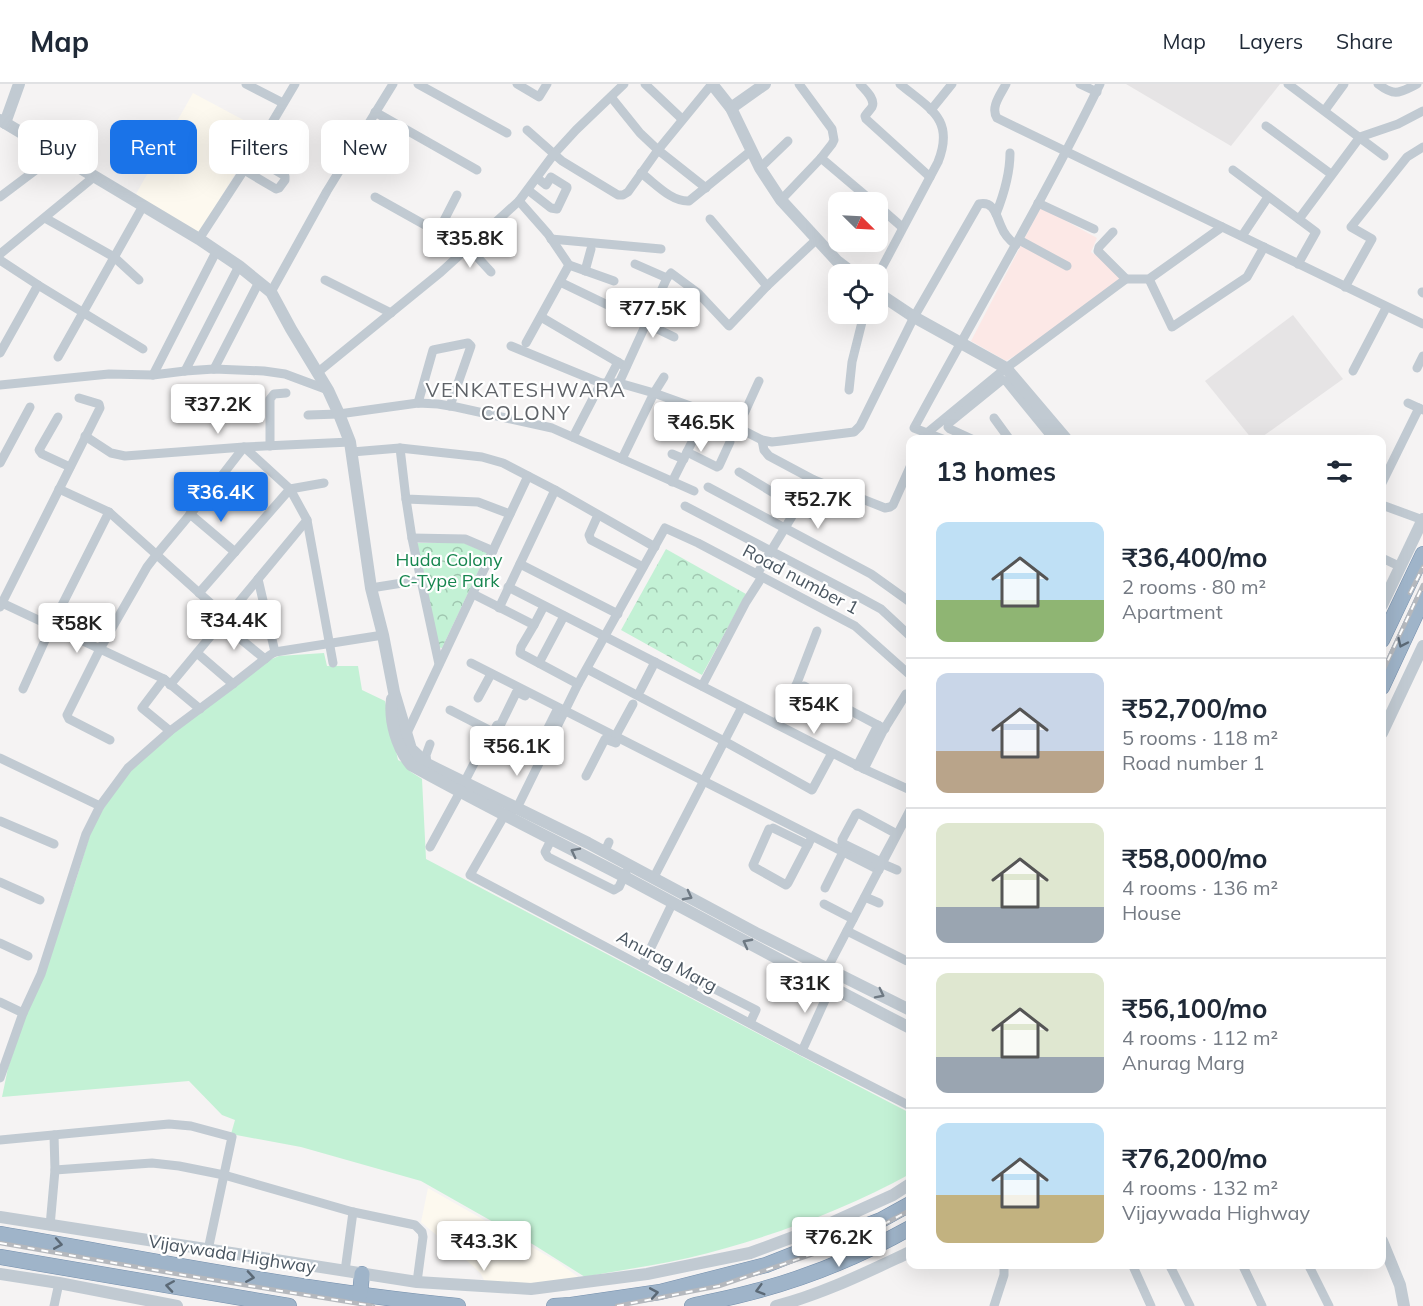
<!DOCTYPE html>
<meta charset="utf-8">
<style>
:root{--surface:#fff;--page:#f6f6f7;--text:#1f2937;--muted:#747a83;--line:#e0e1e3;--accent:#1a73e8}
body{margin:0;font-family:Mulish,sans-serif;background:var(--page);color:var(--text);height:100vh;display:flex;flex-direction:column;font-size:22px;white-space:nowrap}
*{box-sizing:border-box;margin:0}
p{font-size:20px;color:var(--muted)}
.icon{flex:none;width:33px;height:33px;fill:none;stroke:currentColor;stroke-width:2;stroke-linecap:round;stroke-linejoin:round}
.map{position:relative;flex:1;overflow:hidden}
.details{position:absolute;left:906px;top:351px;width:480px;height:834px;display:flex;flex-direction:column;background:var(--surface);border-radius:12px;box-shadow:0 6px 24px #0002}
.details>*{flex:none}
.guide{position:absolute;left:18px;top:36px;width:570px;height:54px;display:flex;gap:12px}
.needle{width:39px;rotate:114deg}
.fabs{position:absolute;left:828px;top:108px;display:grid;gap:12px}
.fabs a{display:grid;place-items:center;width:60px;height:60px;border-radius:12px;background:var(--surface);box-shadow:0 6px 24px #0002;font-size:30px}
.price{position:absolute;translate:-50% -51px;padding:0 14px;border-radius:6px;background:#fff;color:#222;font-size:20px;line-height:39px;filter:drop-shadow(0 2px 3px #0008)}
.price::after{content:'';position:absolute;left:50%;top:36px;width:18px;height:14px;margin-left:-9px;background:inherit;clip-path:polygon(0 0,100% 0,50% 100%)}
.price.on{background:var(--accent);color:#fff}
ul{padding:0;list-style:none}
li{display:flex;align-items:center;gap:18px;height:150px;padding:0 30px}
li+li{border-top:2px solid var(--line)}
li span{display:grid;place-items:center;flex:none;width:168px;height:120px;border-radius:12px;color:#555}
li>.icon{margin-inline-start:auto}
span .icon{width:72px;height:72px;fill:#fffc;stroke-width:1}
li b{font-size:26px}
h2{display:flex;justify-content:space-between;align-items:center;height:72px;padding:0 30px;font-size:26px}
.pill{padding:0 21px;border-radius:12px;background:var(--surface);box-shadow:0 6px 24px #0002;font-size:21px;line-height:54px}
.pill.on{background:var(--accent);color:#fff}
header{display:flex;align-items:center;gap:36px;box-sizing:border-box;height:84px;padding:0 30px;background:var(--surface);border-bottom:2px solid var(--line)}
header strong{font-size:28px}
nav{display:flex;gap:33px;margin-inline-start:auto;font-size:21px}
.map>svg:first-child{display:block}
</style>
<header>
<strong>Map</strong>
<nav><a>Map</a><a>Layers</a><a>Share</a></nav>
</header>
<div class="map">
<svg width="1423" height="1222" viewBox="0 0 1423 1222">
<defs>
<pattern id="park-crowns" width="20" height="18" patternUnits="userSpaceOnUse" patternTransform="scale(1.5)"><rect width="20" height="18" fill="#c3f1d5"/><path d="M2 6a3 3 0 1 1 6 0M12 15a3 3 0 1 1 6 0" fill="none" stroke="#a0c6b0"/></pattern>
</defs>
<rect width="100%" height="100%" fill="#f5f3f3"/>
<g fill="#fdf9ef">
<path d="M193,9L262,46L199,149L150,121L136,110Z"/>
<path d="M428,1104L558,1178L581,1195L532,1200L485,1198L481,1190L473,1182L421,1138Z"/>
</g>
<g fill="#e6e4e5">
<path d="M1126,0H1280L1231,62Z"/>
<path d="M1293,231L1343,295L1259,355H1252L1205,297Z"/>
</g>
<path fill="#fce8e6" d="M1041,123L1097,154L1091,168L1105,177L1120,195L1033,261L1006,277L971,257Z"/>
<g fill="url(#park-crowns)">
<path d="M417,459H464L487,469L442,564L437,563Z"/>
<path d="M666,465L746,510L702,591L621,546Z"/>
</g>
<path fill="#c3f1d5" d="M324,569L327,582H358L362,606L385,617L398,676L402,678L411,688L422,695L426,775L833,989L910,1029V1090C840,1128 766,1155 688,1174C654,1182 619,1186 585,1193L534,1161L421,1097L301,1063L231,1050L235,1036L222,1031L189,997L2,1013L8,984L33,908L43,893L76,796L93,741L129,685L172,648L267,577L279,572Z"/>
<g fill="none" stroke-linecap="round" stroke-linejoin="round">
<defs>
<g id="trunk">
<path d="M1382,556L1423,470"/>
<path d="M1382,603L1423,515"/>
<path d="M0,1150C152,1176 304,1207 458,1222"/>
<path d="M0,1173L289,1222"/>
<path d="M360,1210L362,1190"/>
<path d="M554,1222L571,1221L660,1208L766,1181L881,1136L910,1120"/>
<path d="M692,1222C713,1217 735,1213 756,1207C809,1193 862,1171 910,1144"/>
</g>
</defs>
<use href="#trunk" stroke="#7690ad" stroke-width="16"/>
<g stroke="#c1cad2" stroke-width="9">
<path d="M246,0L283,19"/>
<path d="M418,0L507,49"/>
<path d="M517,0L539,13L547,0"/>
<path d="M645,0L682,35"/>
<path d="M860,0C865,6 876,15 872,23C870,26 867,29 865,32L866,35L930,93"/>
<path d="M1006,0C1001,10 990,23 997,34L1423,240"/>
<path d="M1080,0L1097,8"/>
<path d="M1288,0L1384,72"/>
<path d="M1378,0C1395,13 1399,9 1417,0"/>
<path d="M611,13L640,49L658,66L706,104"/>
<path d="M931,26L952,0"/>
<path d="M1325,26L1344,0"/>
<path d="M375,28L477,86"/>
<path d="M1266,42L1331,90"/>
<path d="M527,46L562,77L618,111H623L628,108L658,66L712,0"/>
<path d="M821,74L873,118"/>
<path d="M760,84L788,57"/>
<path d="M244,86L276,105L279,104L285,96V92L252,72"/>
<path d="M1233,86L1316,148L1298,180"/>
<path d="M641,89C655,99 671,118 689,117L752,66"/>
<path d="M528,106L551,124L557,125L567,104V103L551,93L546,101L537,94"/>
<path d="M0,113L57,70"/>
<path d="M375,113L468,165"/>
<path d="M781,116L821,74L832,60L834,56L832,45L799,0"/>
<path d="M519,117L548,150L569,181L614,197"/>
<path d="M1038,119L1094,145"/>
<path d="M878,122L902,143"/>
<path d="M996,130C1004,110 1010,90 1010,69"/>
<path d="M45,134L114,173L139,196"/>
<path d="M710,135L767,202"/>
<path d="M1299,135L1360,53L1398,40L1423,27"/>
<path d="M438,148L457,111"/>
<path d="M1113,148L1099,163L1098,167L1126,195"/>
<path d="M1242,152L1268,113"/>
<path d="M199,155L244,86L295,0"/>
<path d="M551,155L661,165"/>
<path d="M1019,156L1067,182"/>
<path d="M469,164L491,188"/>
<path d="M0,170L95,92"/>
<path d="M0,176L38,201L0,269"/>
<path d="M635,180L667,194"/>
<path d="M585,187L591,165"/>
<path d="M878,191L938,78C955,35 930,25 900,0"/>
<path d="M1149,195L1172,243L1247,193L1264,163"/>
<path d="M325,196L391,229"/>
<path d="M560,198L674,253"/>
<path d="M38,201L143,265"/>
<path d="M1345,203L1372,155L1351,143L1407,73L1423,63"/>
<path d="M271,208L327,107L393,0"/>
<path d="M1422,208L1423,209"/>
<path d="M541,233L626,283"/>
<path d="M526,259L569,181"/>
<path d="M511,262L601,299H619L654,309L707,328L762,356L772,358L781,357L854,348L860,342L865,332L914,233L979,120C994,117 996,131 1001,142C1004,150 1009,156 1016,161"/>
<path d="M58,273L143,122"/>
<path d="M1417,284L1423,272"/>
<path d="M214,285L259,198"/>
<path d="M185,287L239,182"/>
<path d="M1353,287L1386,224"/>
<path d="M317,289L441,188L519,117L554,70L576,46L624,0"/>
<path d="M153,291L217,166"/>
<path d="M607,299L618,278"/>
<path d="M619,299L667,194L671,189L698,209L729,242L767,202L817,155"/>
<path d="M0,301L109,290L153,291L185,287L214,285L264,287L285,290L328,306"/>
<path d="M849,306L852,278L864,230"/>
<path d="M418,319L433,266L468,259L471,262L450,322"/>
<path d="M1408,319L1423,326"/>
<path d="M308,331L339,330L418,319L438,320L456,323L552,344L694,407"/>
<path d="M58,333L39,366L42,370L70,383"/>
<path d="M994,334L1010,356"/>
<path d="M738,343L759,297"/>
<path d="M85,352L111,369L125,372L244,363L350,358"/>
<path d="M573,353L601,299"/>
<path d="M762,356L764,366L769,372L814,396L885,424L890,423L893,421L910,383"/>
<path d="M923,356L927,349L1006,284L1126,195H1149L1222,143"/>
<path d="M945,356L914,344C976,229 1043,117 1100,0"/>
<path d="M974,356L950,345L948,343L949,339L1002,296L1006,297L1054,356"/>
<path d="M270,362V315L274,310L286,309"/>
<path d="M400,364L406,415L478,418L510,430"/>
<path d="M352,368L400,364L482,373L503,379L555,406L655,463"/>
<path d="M687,368L717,383L719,382L730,358"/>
<path d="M672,370L684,375"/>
<path d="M622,375L654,309L664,293"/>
<path d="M0,379L30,323"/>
<path d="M739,388L797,423L816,433"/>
<path d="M672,398L707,328"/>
<path d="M1382,399L1419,324"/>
<path d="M708,403L871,490L910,518"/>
<path d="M59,405L109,428L226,533"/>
<path d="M406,415L412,454L439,580"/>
<path d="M1382,421L1423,436"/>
<path d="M685,422L859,513L881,525L910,552"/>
<path d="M190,430L235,468"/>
<path d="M598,431L589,451L591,456L643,483"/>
<path d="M412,454L465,455L493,467"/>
<path d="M1382,474L1401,483"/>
<path d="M520,480L618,530"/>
<path d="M757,490L814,396"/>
<path d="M258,495L275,568"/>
<path d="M508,503L864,685L910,706"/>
<path d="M371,504L421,496"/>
<path d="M199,509L290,405L324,399"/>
<path d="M473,510L534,541L521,563L520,569L578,600"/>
<path d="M0,518L164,595L200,625"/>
<path d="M0,523L100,324L99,320L79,314"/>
<path d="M499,524L555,406"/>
<path d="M221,539L265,575"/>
<path d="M534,541L544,522"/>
<path d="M197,569L233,600"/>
<path d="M471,579L879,786"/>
<path d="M539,579L564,532"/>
<path d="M587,585L724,657L812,706L832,669"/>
<path d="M910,591L855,542L698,459L665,444L578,600L517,724L504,732L470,791L802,967L910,1022"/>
<path d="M164,595L142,624L170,647"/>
<path d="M170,601L307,436"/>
<path d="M702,602L746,518L762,493"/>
<path d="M804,602L885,645"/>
<path d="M23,605L51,543L109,428"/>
<path d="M640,607L655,578"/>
<path d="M525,612L517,608L516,609L496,650L532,669L536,668L558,624"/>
<path d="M478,614L491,590"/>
<path d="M450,626L493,648L497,641"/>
<path d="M776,640L797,599L817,547"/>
<path d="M406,651L528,392"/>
<path d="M615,653L633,620"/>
<path d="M110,656L69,635L67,631L100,565L147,483L157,470L213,403L244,363L290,405L307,436L333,579"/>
<path d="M0,674L100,722"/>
<path d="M427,680L426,671L430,660"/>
<path d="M857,682L878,641"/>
<path d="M864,685L883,647L906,610"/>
<path d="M586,692L605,655L616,659"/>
<path d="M465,697L488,652"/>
<path d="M858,729L895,749V752L881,778L842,759V756L856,730Z"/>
<path d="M0,737L54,760"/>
<path d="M773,744L808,761"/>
<path d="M769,745L753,781L754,783L786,801L788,799L812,753"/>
<path d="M551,756L545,768L548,773L614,806L619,803L626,788"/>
<path d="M430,763L460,708"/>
<path d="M605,767L609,758"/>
<path d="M883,780L897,786"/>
<path d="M654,793L742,623"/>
<path d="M0,798L40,816"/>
<path d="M825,804L843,768"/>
<path d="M865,813L879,819"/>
<path d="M824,820L853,835"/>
<path d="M847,847L907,877"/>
<path d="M0,859L28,872"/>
<path d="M642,882L672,820"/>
<path d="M691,908L697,896L756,926L750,939"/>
<path d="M0,918L23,929"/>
<path d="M802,967L831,903L827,885L910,726"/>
<path d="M0,994L23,929L41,890L86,750L100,722L128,684L170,647L229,603L270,571L275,568L383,551"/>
<path d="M0,1056L169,1040L191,1042L232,1053L208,1166"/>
<path d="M55,1086L152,1079L179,1082L224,1091L353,1128L415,1141L422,1148L423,1153L417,1198"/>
<path d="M50,1142L55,1086L54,1051"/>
<path d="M1132,1180L1151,1222"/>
<path d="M1169,1180L1190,1222"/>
<path d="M1242,1180L1262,1222"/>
<path d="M1308,1180L1329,1222"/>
<path d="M345,1187L353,1128"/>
<path d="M54,1222L59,1199"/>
<path d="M994,1222L1004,1191V1180"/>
</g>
<g stroke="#c1cad2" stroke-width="12">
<path d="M712,0L731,24L760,84L781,116L837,177L854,190"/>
<path d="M731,24L765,0"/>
<path d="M0,36L199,155L239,182L271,208L291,245L328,306L339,330L350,358L371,504L383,551L394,608L411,665L427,680L588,759L756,849L910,926"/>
<path d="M5,39L19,0"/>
<path d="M878,209L914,233L1006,284L1067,356"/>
<path d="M1382,521L1423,435"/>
<path d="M392,615C389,637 397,664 411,681C481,720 554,756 625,793C720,844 815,895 910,944"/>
<path d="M1382,649L1423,562"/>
<path d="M0,1133L417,1198L531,1205L647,1190L750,1169L831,1139L893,1111L910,1100"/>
<path d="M1382,1157L1400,1201L1404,1222"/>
<path d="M0,1190L59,1199L177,1222"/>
<path d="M776,1222C823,1210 867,1188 910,1168"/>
</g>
<use href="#trunk" stroke="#9fb4c9" stroke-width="15"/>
<defs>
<g id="rail">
<path d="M1410,509L1423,483"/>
<path d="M1382,589L1423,501"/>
<path d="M0,1159L171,1189L373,1222"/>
<path d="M617,1222L719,1202L857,1155L910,1126"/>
</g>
</defs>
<use href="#rail" stroke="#b5b8bd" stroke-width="4.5"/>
<use href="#rail" stroke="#fff" stroke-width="2" stroke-dasharray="7" stroke-linecap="butt"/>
</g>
<defs><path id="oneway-chevron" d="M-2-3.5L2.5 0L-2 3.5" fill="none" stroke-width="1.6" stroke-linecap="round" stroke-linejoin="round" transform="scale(1.5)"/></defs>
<g stroke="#5b6976">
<use href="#oneway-chevron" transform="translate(1402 559) rotate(115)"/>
<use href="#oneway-chevron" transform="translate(58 1160) rotate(10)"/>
<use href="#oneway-chevron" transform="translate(250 1193) rotate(9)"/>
<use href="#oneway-chevron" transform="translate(170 1202) rotate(-171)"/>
<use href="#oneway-chevron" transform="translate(760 1206) rotate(164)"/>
<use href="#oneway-chevron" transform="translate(654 1209) rotate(-10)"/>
</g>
<g stroke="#6e7983">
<use href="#oneway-chevron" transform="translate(575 768) rotate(-153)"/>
<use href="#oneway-chevron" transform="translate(688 812) rotate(28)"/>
<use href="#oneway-chevron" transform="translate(747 859) rotate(-152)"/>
<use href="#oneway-chevron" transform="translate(880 910) rotate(27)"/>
</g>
<g text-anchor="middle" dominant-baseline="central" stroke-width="4.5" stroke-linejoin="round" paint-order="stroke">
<g font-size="18" fill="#17864f" stroke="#fff">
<text x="449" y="475">Huda Colony<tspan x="449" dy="21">C-Type Park</tspan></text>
</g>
<g font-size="18" fill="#4a5661" stroke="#fff">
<text transform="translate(801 495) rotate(28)">Road number 1</text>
<text transform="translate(667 877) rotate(28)">Anurag Marg</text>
<text transform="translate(232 1170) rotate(9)">Vijaywada Highway</text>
</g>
<g font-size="20" letter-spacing="1.5" fill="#5f6368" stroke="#fff">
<text x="526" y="305">VENKATESHWARA<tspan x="526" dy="23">COLONY</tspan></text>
</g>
</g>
</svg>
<div class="fabs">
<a><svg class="needle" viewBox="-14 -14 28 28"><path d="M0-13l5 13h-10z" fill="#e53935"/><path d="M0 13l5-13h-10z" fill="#747a83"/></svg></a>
<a><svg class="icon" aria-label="locate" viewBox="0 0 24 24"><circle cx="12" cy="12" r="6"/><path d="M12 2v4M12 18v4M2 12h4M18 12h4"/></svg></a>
</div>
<b class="price" style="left:470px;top:185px">₹35.8K</b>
<b class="price" style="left:653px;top:255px">₹77.5K</b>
<b class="price" style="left:218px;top:351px">₹37.2K</b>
<b class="price" style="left:701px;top:369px">₹46.5K</b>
<b class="price on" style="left:221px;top:439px">₹36.4K</b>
<b class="price" style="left:818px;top:446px">₹52.7K</b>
<b class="price" style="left:234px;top:567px">₹34.4K</b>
<b class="price" style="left:77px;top:570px">₹58K</b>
<b class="price" style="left:814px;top:651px">₹54K</b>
<b class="price" style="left:517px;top:693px">₹56.1K</b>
<b class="price" style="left:805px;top:930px">₹31K</b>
<b class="price" style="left:839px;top:1184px">₹76.2K</b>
<b class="price" style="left:484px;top:1188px">₹43.3K</b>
<div class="guide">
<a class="pill">Buy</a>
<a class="pill on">Rent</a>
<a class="pill">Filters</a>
<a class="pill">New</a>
</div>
<section class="details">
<h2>13 homes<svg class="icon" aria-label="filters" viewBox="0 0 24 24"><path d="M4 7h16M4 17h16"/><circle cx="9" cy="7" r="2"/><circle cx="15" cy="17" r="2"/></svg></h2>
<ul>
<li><span style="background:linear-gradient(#bfe0f5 65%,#8fb573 0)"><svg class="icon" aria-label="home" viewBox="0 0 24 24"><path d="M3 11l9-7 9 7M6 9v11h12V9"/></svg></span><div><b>₹36,400/mo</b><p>2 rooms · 80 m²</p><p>Apartment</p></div></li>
<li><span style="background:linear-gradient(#c9d6e8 65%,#b9a48a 0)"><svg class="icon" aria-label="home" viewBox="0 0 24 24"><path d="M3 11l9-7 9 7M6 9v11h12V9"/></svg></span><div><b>₹52,700/mo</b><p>5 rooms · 118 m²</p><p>Road number 1</p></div></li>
<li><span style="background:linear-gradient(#dfe7d0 70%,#9aa5b1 0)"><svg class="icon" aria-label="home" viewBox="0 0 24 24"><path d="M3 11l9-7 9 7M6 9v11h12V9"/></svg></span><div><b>₹58,000/mo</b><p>4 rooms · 136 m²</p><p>House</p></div></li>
<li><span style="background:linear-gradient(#dfe7d0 70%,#9aa5b1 0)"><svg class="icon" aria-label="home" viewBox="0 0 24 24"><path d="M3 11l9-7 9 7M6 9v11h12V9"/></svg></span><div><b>₹56,100/mo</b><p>4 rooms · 112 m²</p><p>Anurag Marg</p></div></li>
<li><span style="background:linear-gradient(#bfe0f5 60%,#c2b280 0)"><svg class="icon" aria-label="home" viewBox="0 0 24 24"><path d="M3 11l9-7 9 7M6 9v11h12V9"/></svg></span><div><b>₹76,200/mo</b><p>4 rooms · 132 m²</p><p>Vijaywada Highway</p></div></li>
</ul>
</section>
</div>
